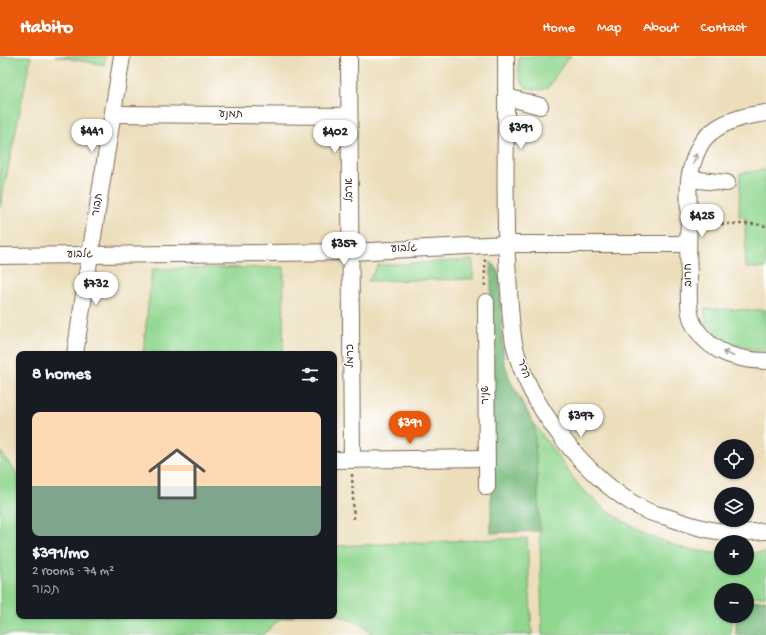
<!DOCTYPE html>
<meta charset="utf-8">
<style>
:root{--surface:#171b24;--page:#20242c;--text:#f1f3f6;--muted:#9ea1a6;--line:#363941;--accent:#ea580c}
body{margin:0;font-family:"Gochi Hand","Playpen Sans Hebrew",sans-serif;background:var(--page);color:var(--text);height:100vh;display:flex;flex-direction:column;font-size:15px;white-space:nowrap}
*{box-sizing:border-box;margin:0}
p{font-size:13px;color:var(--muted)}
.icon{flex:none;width:22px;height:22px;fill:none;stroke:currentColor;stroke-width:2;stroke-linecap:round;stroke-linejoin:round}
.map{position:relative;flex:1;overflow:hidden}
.drawer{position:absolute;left:16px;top:295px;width:321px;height:268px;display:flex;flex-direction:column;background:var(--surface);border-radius:8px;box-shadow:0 1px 3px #0004}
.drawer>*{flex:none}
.buttons{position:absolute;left:714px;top:383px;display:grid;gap:8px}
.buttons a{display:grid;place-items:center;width:40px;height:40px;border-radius:50%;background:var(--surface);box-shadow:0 1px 3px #0004;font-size:20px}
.price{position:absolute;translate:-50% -34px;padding:0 9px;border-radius:14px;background:#fff;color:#222;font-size:13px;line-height:26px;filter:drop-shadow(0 1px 2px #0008)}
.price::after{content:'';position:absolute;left:50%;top:24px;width:12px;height:9px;margin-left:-6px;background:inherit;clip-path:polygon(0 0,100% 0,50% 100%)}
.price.selected{background:var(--accent);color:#fff}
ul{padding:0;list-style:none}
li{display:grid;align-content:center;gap:8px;height:212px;padding:0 16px}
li+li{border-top:1px solid var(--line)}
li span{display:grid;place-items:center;height:124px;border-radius:8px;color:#555}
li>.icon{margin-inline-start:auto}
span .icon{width:72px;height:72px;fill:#fffc;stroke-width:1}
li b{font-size:17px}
h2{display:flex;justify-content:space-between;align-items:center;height:48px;padding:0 16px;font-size:17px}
header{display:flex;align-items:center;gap:24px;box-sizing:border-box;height:56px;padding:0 20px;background:var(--accent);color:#fff}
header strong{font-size:19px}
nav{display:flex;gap:22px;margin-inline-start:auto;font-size:14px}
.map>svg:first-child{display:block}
</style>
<header>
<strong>Habito</strong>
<nav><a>Home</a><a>Map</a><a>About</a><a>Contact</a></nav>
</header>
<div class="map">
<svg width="766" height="579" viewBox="0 0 766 579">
<rect width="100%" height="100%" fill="#fff"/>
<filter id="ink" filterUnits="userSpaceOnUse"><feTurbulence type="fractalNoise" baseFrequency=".025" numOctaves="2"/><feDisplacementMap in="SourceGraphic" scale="8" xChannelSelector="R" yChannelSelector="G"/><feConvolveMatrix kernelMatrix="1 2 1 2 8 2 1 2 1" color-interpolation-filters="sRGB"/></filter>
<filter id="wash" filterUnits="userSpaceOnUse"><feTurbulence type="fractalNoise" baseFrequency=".012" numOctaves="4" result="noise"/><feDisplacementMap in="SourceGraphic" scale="16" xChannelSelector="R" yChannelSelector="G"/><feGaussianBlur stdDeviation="0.9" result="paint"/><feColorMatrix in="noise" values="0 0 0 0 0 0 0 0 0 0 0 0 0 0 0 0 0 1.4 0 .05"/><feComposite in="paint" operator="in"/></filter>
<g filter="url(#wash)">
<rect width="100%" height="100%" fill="#ecdebb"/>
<g fill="#91d790" stroke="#668057">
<path d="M0,0H31L0,152Z"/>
<path d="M55,0H106L104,9Z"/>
<path d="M519,0H571L564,7L548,32L540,34L526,32C517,21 519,13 519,0Z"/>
<path d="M766,114V212H746L745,161H739L740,117Z"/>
<path d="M473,204V223L368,225L378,209Z"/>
<path d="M284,211L283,298H143L152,213Z"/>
<path d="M704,253L766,254V295L756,294L732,288L715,277L706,267Z"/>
<path d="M534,368L580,431L606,454L642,477L685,493L721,498V512H747V497L766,496V540L747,541V534H721V560H734L730,574L731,579H542L540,475Z"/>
<path d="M0,395L19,420V560H295L280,563L263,579H0Z"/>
<path d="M527,482L532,579H372L364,569L334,558V490Z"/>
</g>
<g fill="#74b87a" stroke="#58714c">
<path d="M491,206L496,211L500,222L502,280L504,305L511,326L534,368L540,475L491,477Z"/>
<path d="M766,544V579H736V566L738,560H747V545Z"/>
</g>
</g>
<g filter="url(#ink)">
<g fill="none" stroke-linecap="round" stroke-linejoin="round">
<defs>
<g id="minor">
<path d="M349,0L352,404"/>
<path d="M506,0C507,74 503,148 508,221C510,243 510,266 514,287C527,349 588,425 643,453C650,457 659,459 667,461C687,468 707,475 728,476C741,477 753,476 766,475"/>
<path d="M507,41L540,50"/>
<path d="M766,57C744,60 721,65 705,82C698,90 692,107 690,118C687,132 689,149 689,163C688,183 688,202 689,221C689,233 688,246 690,257C691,263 694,270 697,274C713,298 739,304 766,305"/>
<path d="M113,58L349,60"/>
<path d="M690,123L727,127"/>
<path d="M0,200L351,196L506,188H688"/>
<path d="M486,246L487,431"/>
<path d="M75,298L90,199L122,0"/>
<path d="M334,404L487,402"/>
</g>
</defs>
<use href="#minor" stroke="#796955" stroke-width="18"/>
<g stroke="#796955" stroke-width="2.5" stroke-dasharray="3 3" stroke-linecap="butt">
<path d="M703,168H755L766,170"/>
<path d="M485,203V232"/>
<path d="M352,418L354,466"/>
</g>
<use href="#minor" stroke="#fff" stroke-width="16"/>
</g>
<defs><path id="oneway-shaft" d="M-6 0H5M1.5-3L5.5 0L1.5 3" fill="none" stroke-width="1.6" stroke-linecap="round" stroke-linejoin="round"/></defs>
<g stroke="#a79f9a">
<use href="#oneway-shaft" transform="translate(695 103) rotate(-71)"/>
<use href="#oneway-shaft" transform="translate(728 298) rotate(-157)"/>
</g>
</g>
<g text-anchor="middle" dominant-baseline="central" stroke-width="3" stroke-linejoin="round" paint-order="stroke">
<g font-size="11" fill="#3b2a1e" stroke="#fff">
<text x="231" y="59">תמנע</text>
<text transform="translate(350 134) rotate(-91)">ארבל</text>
<text transform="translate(98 149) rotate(-81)">תבור</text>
<text transform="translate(404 193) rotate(-3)">גלבוע</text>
<text transform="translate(80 199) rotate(-1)">גלבוע</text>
<text transform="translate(689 219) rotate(-91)">חרוב</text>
<text transform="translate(351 300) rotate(-90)">כרמל</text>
<text transform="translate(523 313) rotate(70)">הדר</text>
<text transform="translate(486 339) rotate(-91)">שניר</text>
</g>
</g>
</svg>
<div class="buttons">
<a><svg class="icon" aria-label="locate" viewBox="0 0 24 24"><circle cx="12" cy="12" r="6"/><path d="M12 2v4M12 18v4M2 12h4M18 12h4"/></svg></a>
<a><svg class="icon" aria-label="layers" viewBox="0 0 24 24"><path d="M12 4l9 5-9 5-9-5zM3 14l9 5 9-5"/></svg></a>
<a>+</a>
<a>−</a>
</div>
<b class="price" style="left:521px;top:94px">$391</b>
<b class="price" style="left:92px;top:97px">$441</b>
<b class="price" style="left:335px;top:98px">$402</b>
<b class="price" style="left:702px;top:182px">$425</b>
<b class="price" style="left:344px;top:210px">$357</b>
<b class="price" style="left:96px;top:250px">$732</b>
<b class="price" style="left:581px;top:382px">$397</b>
<b class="price selected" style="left:410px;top:389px">$391</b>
<section class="drawer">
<h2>8 homes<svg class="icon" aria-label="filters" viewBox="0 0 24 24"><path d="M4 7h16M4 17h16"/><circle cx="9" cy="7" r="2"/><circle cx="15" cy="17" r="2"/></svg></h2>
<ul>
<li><span style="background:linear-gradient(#ffd9b3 60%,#7fa58c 0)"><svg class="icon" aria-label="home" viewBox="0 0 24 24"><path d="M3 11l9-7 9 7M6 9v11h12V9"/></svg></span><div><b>$391/mo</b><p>2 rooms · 74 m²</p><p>תבור</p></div></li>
</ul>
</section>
</div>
